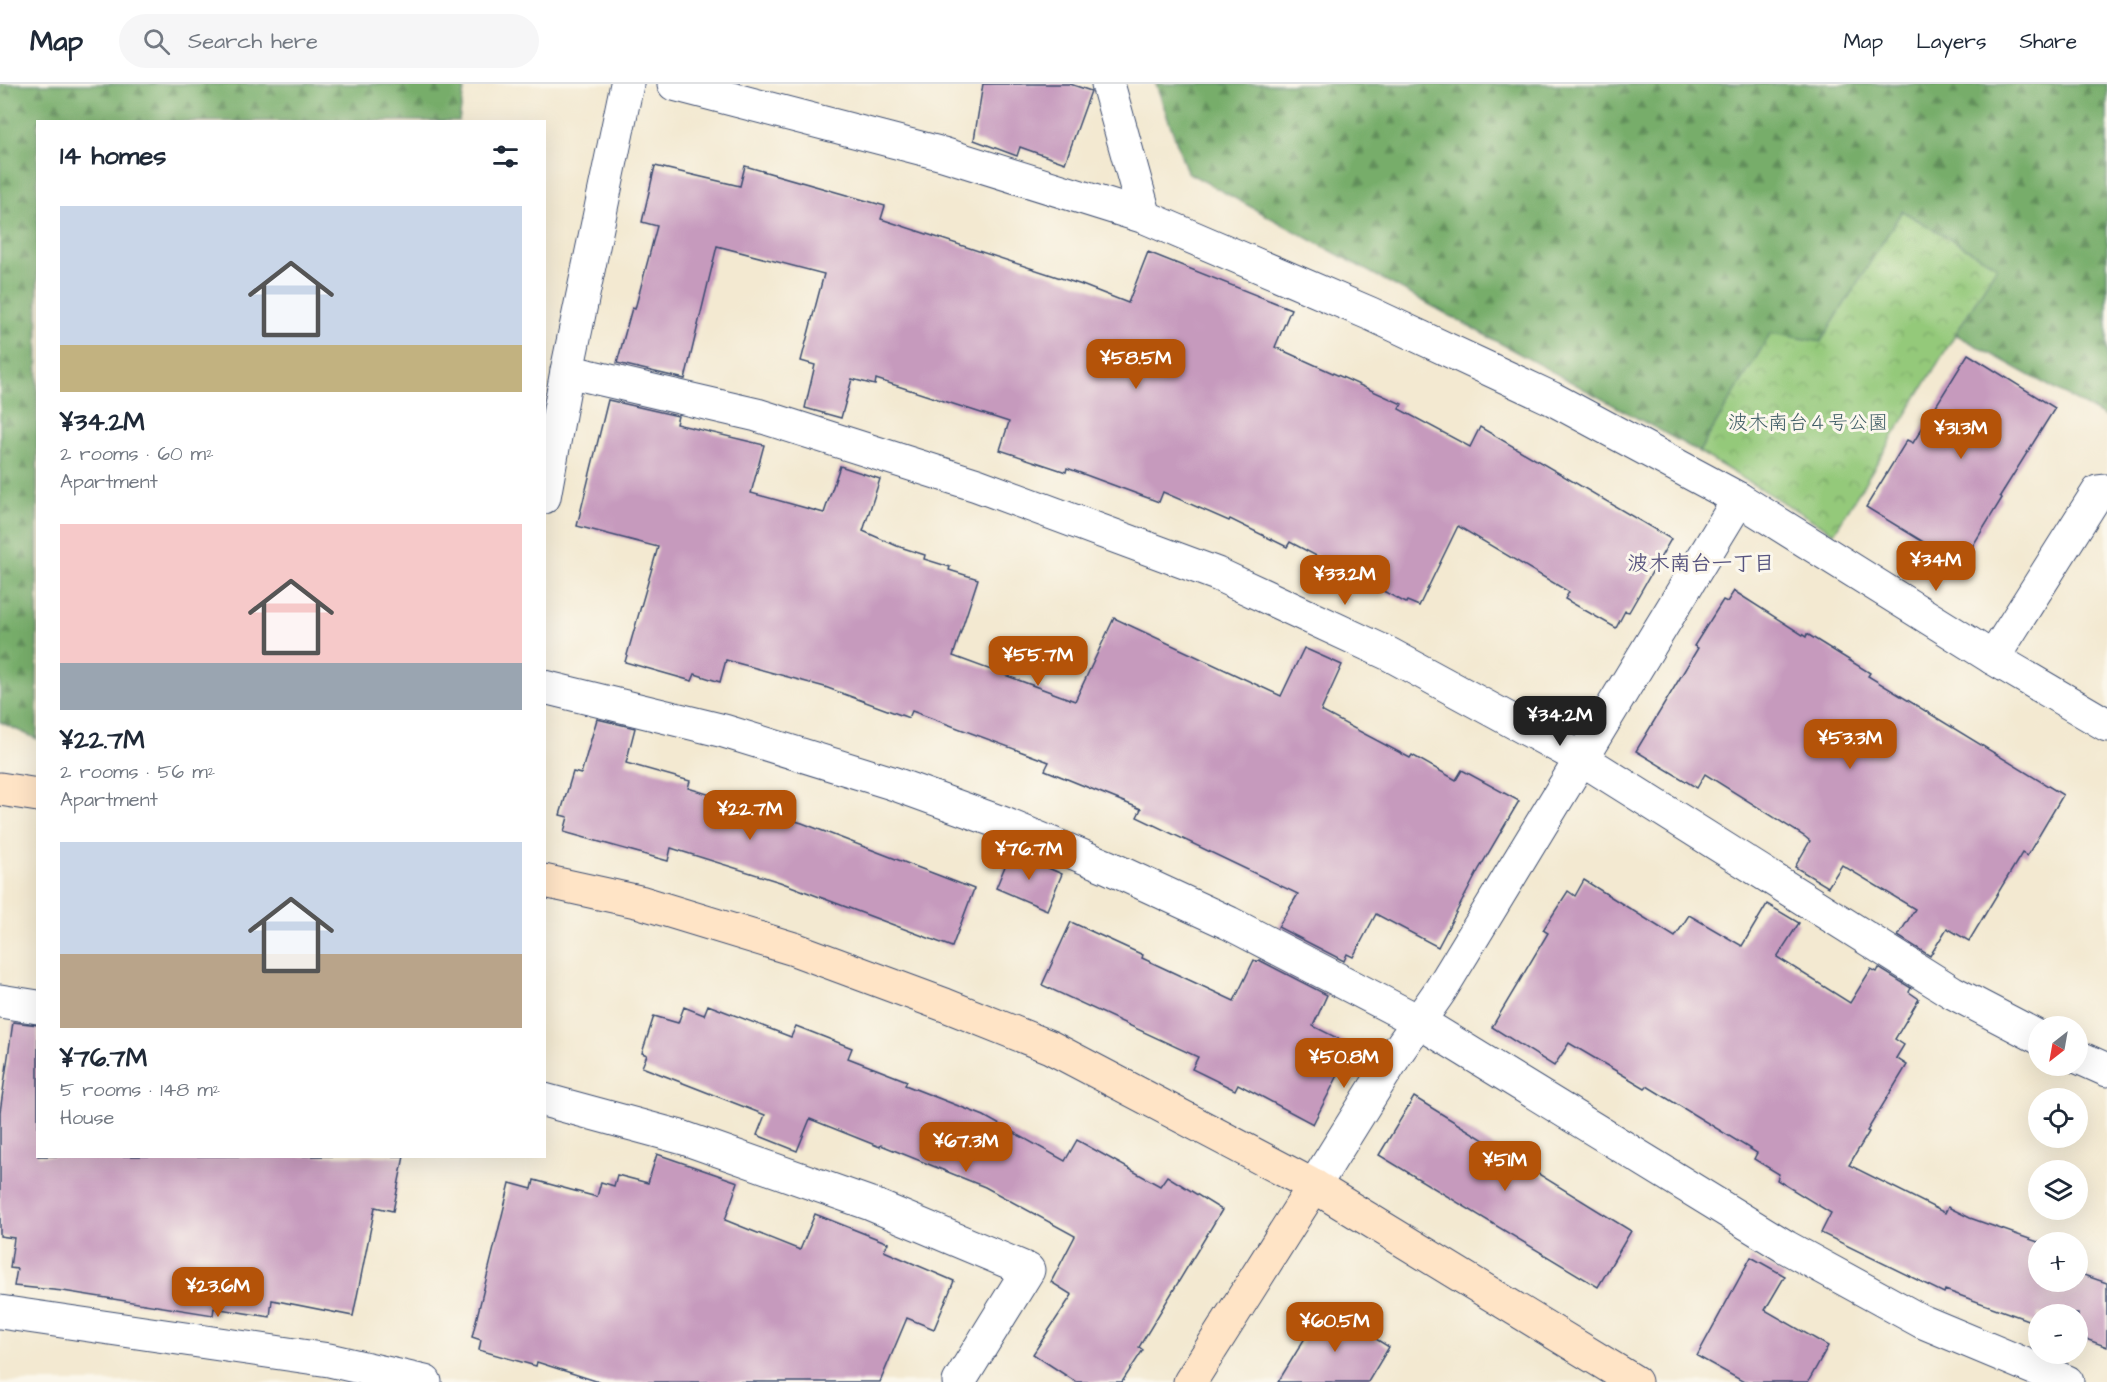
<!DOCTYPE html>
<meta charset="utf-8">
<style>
:root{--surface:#fff;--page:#f6f6f7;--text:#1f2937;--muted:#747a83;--line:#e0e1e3;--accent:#b45309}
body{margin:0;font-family:"Architects Daughter","Klee One",sans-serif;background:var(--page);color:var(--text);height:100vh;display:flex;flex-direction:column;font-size:22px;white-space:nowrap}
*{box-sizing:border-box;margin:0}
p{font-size:20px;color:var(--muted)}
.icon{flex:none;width:33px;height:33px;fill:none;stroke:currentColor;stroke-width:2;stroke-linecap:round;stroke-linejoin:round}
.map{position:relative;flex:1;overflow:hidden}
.side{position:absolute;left:36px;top:36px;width:510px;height:1038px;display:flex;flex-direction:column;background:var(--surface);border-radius:0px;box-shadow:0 6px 24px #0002}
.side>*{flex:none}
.needle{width:39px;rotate:211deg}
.fabs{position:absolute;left:2028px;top:932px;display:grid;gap:12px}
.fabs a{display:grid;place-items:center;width:60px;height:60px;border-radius:50%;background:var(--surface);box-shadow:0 6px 24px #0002;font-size:30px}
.price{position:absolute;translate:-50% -51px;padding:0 14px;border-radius:12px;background:var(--accent);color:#fff;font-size:20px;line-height:39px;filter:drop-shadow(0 2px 3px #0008)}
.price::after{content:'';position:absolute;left:50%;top:36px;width:18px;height:14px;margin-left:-9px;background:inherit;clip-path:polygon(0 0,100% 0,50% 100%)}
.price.selected{background:#222;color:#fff}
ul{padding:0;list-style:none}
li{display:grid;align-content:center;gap:12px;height:318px;padding:0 24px}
li span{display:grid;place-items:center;height:186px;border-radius:0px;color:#555}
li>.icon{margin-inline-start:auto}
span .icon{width:108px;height:108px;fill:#fffc;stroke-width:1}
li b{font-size:26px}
h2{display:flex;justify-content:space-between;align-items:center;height:72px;padding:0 24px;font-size:26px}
header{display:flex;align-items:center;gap:36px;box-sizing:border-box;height:84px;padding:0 30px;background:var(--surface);border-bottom:2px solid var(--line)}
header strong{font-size:28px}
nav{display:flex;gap:33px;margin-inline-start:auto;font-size:21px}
.search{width:420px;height:54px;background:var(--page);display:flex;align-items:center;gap:15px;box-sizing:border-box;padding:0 21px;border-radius:33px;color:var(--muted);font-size:22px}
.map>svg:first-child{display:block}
</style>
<header>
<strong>Map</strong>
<div class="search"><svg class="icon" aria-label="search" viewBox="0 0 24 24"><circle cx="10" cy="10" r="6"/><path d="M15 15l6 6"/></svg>Search here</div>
<nav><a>Map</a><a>Layers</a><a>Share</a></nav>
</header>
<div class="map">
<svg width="2107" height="1298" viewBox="0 0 2107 1298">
<defs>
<pattern id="forest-firs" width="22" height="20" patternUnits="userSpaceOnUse" patternTransform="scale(1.5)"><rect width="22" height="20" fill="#77ad6a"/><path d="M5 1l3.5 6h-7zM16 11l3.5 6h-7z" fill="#618d5a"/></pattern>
<pattern id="park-crowns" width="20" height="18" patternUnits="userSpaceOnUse" patternTransform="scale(1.5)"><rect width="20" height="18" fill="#94c97a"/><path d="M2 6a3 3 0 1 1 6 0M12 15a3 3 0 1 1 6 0" fill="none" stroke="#78a467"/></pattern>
</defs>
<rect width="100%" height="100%" fill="#fbf7ec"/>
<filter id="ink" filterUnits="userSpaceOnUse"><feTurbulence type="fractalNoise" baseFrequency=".0167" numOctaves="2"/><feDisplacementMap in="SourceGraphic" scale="12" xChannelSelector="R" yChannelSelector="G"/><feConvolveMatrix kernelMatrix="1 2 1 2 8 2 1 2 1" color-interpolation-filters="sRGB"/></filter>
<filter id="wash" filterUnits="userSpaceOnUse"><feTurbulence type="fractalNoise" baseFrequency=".008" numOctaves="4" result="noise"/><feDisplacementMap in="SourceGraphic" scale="24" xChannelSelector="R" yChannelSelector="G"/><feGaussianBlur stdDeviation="1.35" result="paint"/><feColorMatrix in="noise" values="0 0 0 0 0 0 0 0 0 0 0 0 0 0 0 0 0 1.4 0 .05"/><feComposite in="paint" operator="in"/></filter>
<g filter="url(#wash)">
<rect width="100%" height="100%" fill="#f3e9d1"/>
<g fill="url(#forest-firs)" stroke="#496e64" stroke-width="1.5">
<path d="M0,0H465L459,37L38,38L37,655L0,638Z"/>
<path d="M1156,0H2107V334L1955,250L1996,182L1902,127L1821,258L1771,249L1699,368L1187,88Z"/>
</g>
<path fill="url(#park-crowns)" stroke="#587c6c" stroke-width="1.5" d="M1902,127L1997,182L1834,449L1699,368L1771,249L1821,258Z"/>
<g id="blocks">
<g fill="#c69abd">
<path d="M983,0H1070L1091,7L1065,79L1020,63L1017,72L974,56Z"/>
<path d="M655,82L740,102L745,82L885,122L881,135L1082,201L1128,219L1148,168L1291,225L1275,263L1402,320L1399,325L1470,363L1480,343L1671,455L1629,528L1625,527L1616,544L1565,515L1569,508L1458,442L1419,522L1407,517L1406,519L1290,458L1287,463L1230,435L1229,437L1163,408L1159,418L1067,384L1066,388L1000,366L1009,338L876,295L875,301L852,295L841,334L805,324L815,281L801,277L824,190L717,162L685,295L617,279L632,224L635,225L657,142L642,138Z"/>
<path d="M1968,270L2055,324L2000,412L2002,414L1961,481L1866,423L1907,356L1913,359Z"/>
<path d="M608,316L678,332L676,340L764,361L751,409L824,429L840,382L880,395L863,447L897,462L925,471L924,475L950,483L949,486L978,495L953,572L1075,617L1114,534L1281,612L1304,564L1342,581L1321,627L1410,674L1412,671L1456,696L1462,686L1519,717L1479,785L1438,863L1376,830L1353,873L1347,870L1344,877L1278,843L1298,810L1137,733L1141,725L1045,686L1049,678L912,627L909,634L825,603L726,576L720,598L695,590L692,597L625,578L658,463L577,442Z"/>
<path d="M1734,507L1806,553L1807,550L1870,589L1868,592L2063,711L2027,772L2022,769L1969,857L1947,844L1930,872L1898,852L1915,825L1842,781L1828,803L1795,783L1810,757L1804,752L1705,690L1697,704L1636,667L1698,564L1694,562L1723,516L1727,518Z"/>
<path d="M597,635L635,644L626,679L690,697L688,704L802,739L974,805L952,863L780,798L671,764L668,777L564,748L568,733L560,731L573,688L581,690Z"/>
<path d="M1011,768L1062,790L1047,826L996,804Z"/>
<path d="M1584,796L1675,853L1689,831L1742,862L1767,820L1799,839L1777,873L1850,919L1871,885L1877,888L1879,884L1911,904L1909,908L1919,915L1895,955L1904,961L1896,974L1907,981L1867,1047L1869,1048L1849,1081L1945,1129L1948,1123L1970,1134L2038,1158V1197H2078V1189L2107,1199V1263L2078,1252V1230H2038V1239H2036L1945,1206L1944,1209L1821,1149L1831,1129L1777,1096L1779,1090L1754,1075L1757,1069L1647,1002L1645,1004L1569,959L1554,982L1492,943L1548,849L1543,846L1568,807L1575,812Z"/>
<path d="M1071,838L1143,871L1142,874L1234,917L1254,876L1257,878L1259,876L1327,911L1313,942L1353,962L1313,1040L1238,1000L1235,1006L1192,985L1198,973L1042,901Z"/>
<path d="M708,921L791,953L796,942L852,964L848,974L907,997L905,1001L984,1032L1065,1077L1077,1056L1160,1102L1167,1092L1222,1126L1139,1263L1143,1266L1122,1298H1076L1033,1270L1072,1211L1051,1198L1075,1152L985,1103L881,1061L880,1063L810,1035L797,1067L757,1051L765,1031L642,983L647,971L642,969L654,932L678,939L684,923L704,931Z"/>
<path d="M13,938L38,941V1072H404L393,1127L375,1123L353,1232L272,1216L270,1233L214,1224L213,1231L63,1207L14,1202L17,1185L10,1184L14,1154L0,1152V1028Z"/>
<path d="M1414,1013L1631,1147L1598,1203L1379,1071Z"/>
<path d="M657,1070L738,1098L725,1136L800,1166L815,1130L888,1159L884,1167L954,1197L934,1245L907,1234L880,1298H599L537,1278L536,1282L479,1266L481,1256L472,1253L510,1099L532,1105L534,1096L597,1113L601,1098L614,1102L617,1091L648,1099Z"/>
<path d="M1751,1173L1785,1192L1765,1226L1828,1262L1808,1298H1744L1697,1272Z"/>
<path d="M1324,1223L1389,1263L1368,1298H1278Z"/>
</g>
</g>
</g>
<g filter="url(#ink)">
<use href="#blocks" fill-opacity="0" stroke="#3b4b6f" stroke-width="1.5"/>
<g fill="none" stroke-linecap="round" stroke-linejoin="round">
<defs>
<g id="street">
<path d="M674,0L943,70L1145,133L1371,230L1551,314L1739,415L1993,574L2107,641"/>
<path d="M1108,0L1145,133"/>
<path d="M567,287L757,331L977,401L1217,490L1389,570L1582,675L1952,908L2038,953"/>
<path d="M544,413L567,287L627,0"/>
<path d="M1993,574L2098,408L2107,407"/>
<path d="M544,603L724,647L892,699L1002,739L1108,783L1229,839L1418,937L1786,1163L1921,1237L2067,1298"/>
<path d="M0,917L38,923"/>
<path d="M2078,973L2107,986"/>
<path d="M544,1016L684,1054L871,1120L1028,1186L959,1298"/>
<path d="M1314,1102L1398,967L1440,907L1739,415"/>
<path d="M0,1228L329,1276L425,1298"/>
</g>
<g id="secondary">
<path d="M0,705L38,711"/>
<path d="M544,797L640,818L794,865L945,921L1050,963L1314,1102L1635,1298"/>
<path d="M1190,1298L1314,1102"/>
</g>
</defs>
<use href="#street" stroke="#3b4b6f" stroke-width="35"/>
<use href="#secondary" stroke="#3b4b6f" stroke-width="35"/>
<use href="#street" stroke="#fff" stroke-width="33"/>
<use href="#secondary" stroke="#ffe4c6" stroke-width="33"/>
</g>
</g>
<g text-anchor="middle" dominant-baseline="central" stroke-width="6" stroke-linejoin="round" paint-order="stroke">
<g font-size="20" fill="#3f5d66" stroke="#fbf7ec">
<text x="1808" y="339">波木南台４号公園</text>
</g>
<g font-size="21" font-weight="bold" fill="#57547f" stroke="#fbf7ec">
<text x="1701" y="479">波木南台一丁目</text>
</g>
</g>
</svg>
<div class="fabs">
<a><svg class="needle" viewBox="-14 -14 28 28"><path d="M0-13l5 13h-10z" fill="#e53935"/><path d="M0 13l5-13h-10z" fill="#747a83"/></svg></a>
<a><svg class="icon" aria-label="locate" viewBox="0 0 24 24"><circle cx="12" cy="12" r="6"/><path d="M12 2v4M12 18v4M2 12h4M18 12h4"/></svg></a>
<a><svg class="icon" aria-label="layers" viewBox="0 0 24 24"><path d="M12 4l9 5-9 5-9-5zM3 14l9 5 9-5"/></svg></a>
<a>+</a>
<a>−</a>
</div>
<b class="price" style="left:1136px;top:306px">¥58.5M</b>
<b class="price" style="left:1961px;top:376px">¥31.3M</b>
<b class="price" style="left:1936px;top:508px">¥34M</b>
<b class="price" style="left:1345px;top:522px">¥33.2M</b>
<b class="price" style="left:1038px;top:603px">¥55.7M</b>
<b class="price selected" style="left:1560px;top:663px">¥34.2M</b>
<b class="price" style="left:1850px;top:686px">¥53.3M</b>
<b class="price" style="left:750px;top:757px">¥22.7M</b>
<b class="price" style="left:1029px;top:797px">¥76.7M</b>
<b class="price" style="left:1344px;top:1005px">¥50.8M</b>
<b class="price" style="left:966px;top:1089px">¥67.3M</b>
<b class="price" style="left:1505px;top:1108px">¥51M</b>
<b class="price" style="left:218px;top:1234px">¥23.6M</b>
<b class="price" style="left:1335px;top:1269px">¥60.5M</b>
<section class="side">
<h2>14 homes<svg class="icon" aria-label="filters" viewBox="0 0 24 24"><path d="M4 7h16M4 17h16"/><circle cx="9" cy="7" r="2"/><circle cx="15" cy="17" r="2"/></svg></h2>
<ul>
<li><span style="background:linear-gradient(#c9d6e8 75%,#c2b280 0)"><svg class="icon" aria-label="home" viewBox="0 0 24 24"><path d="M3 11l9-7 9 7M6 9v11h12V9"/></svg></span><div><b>¥34.2M</b><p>2 rooms · 60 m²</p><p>Apartment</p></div></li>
<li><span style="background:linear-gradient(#f6c9c9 75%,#9aa5b1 0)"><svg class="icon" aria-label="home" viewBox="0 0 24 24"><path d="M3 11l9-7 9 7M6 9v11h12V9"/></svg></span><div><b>¥22.7M</b><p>2 rooms · 56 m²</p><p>Apartment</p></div></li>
<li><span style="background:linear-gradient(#c9d6e8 60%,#b9a48a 0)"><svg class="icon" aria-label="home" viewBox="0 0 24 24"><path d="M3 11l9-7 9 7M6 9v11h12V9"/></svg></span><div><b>¥76.7M</b><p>5 rooms · 148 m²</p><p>House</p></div></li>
</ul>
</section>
</div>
